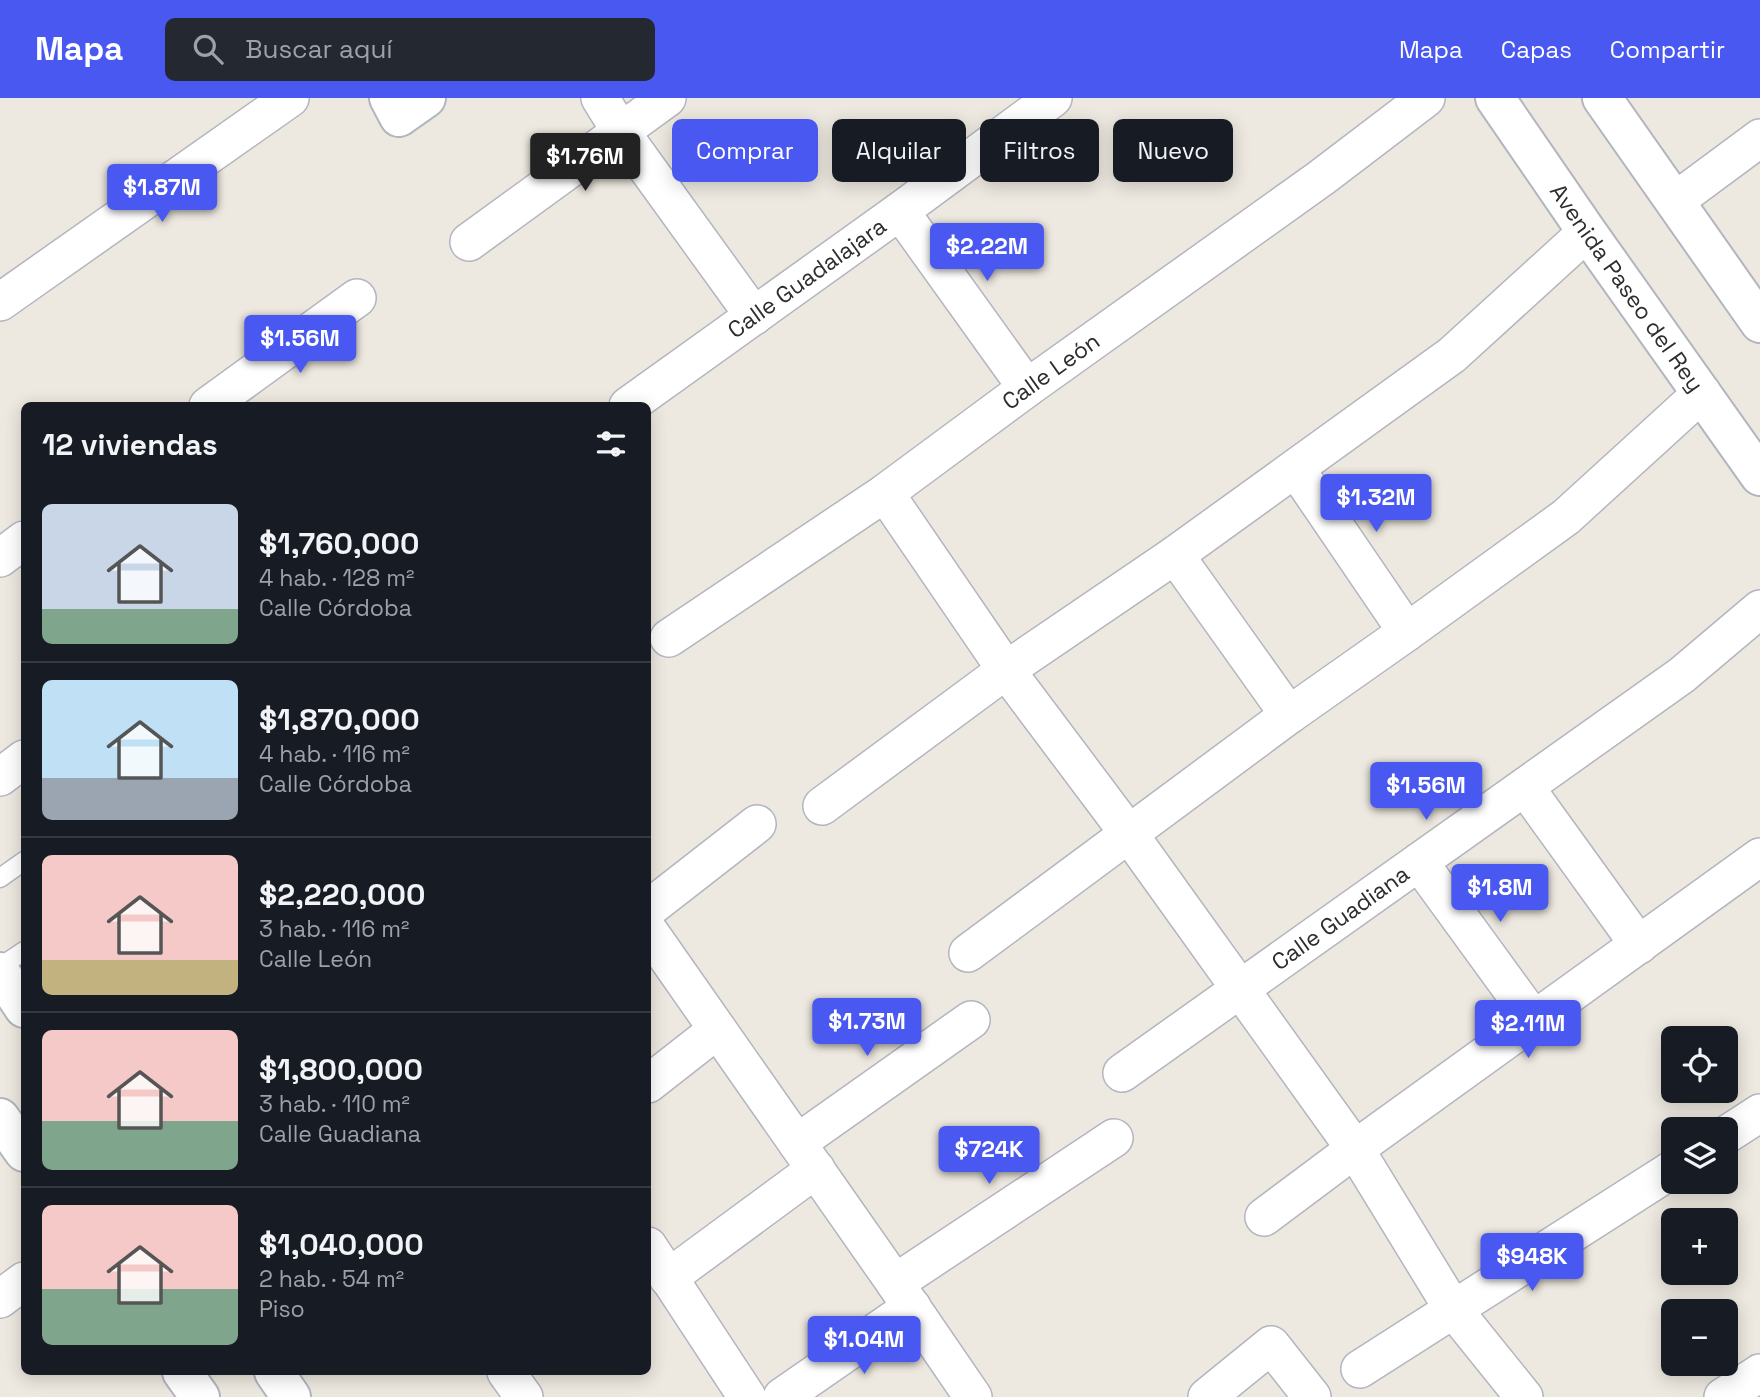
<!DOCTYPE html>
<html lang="es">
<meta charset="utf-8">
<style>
:root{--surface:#171b24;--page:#242831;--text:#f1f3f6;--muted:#9ea1a6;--line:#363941;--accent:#4958f1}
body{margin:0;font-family:"Space Grotesk",sans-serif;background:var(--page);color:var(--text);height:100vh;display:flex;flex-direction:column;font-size:26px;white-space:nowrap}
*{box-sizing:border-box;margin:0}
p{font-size:23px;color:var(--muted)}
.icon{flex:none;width:38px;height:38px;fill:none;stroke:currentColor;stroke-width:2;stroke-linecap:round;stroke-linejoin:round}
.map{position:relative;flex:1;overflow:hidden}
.drawer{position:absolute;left:21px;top:304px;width:630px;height:973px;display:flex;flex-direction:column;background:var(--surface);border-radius:10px;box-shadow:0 4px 18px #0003}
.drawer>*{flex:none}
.banner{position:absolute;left:672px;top:21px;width:665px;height:63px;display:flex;gap:14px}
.buttons{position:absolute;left:1661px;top:928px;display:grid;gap:14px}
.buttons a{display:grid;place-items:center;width:77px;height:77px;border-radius:10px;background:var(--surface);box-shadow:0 4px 18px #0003;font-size:35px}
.price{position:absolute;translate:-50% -60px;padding:0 16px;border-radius:7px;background:var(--accent);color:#fff;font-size:23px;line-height:46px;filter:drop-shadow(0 2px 4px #0008)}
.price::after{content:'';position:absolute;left:50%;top:42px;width:21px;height:16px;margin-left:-10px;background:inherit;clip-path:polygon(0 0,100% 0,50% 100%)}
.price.current{background:#222;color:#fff}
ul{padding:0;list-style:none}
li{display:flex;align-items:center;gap:21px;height:175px;padding:0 21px}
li+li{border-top:2px solid var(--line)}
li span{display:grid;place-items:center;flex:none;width:196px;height:140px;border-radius:10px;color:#555}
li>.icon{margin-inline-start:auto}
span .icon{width:84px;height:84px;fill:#fffc;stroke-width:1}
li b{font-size:30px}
h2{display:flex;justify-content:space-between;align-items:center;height:84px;padding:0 21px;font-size:30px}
.tag{padding:0 24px;border-radius:10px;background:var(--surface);box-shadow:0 4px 18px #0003;font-size:24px;line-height:63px}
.tag.current{background:var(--accent);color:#fff}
header{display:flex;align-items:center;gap:42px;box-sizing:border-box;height:98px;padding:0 35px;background:var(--accent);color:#fff}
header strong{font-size:33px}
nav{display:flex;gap:38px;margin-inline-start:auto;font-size:24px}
.search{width:490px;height:63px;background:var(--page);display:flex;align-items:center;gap:18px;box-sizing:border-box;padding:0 24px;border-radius:10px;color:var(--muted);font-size:26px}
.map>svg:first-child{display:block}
</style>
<header>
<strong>Mapa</strong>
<div class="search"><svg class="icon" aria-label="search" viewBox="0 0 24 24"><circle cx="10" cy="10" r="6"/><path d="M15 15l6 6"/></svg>Buscar aquí</div>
<nav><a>Mapa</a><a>Capas</a><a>Compartir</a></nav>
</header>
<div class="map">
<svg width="1760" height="1299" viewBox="0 0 1760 1299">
<rect width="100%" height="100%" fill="#ede9e0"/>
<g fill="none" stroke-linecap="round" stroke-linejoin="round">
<defs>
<g id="lane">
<path d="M0,780L24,763"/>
<path d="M0,869L24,853"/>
</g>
<g id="street">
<path d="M600,0L621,34L754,218"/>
<path d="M1675,103L1760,40"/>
<path d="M900,113L1027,290"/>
<path d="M469,144L667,0"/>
<path d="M0,204L290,0"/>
<path d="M208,308L357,200"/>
<path id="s1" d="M628,308L900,113L1053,0"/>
<path d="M1296,371L1407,534"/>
<path d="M885,395L1006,572L1129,736L1355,1051L1453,1211L1524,1299"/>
<path d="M1175,457L1289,617"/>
<path d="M0,460L24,442"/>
<path id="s2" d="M669,540L885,395L1027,290L1321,80L1426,0"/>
<path d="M0,679L24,661"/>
<path d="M1525,689L1639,847"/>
<path d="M822,708L1006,572L1175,457L1452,257L1587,134"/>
<path d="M1419,764L1534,922"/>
<path d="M648,811L757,726"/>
<path d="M648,832L895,1185L973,1299"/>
<path d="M968,855L1289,617L1407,534L1566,419L1702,295"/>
<path id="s3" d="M1122,975L1682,577L1760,511"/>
<path d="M648,986L717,932"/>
<path d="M1726,1037L1760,1015"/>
<path d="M797,1045L971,922"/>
<path d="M1264,1119L1355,1051L1760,759"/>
<path d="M648,1148L747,1299"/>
<path d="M668,1180L816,1071"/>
<path d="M895,1185L1114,1040"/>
<path d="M0,1201L24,1183"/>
<path d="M1360,1271L1673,1071"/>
<path d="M506,1274L524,1299"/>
<path d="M782,1299L912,1209"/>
<path d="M1207,1299L1271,1247L1312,1299"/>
<path d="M1723,1299L1760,1275"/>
</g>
<g id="secondary">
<path d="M389,0L399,19L426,0"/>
<path id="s4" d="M1495,0L1587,134L1760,378"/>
<path d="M1602,0L1760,225"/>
<path d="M0,874L24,910"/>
<path d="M0,1020L24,1054"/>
<path d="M182,1274L200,1299"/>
<path d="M274,1274L291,1299"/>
</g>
</defs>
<use href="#lane" stroke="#b3b5bf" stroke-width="21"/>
<use href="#street" stroke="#b3b5bf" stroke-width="40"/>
<use href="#secondary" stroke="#b3b5bf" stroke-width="42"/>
<use href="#lane" stroke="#fff" stroke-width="18"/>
<use href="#street" stroke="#fff" stroke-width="37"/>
<use href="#secondary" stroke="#fff" stroke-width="38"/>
</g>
<g text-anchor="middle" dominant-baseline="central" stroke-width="7" stroke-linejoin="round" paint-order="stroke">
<g font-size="23" fill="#2d2d2d" stroke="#fff">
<text stroke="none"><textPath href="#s1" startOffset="220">Calle Guadalajara</textPath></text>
<text stroke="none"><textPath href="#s4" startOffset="231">Avenida Paseo del Rey</textPath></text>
<text stroke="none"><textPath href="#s2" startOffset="466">Calle León</textPath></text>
<text stroke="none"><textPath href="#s3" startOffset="268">Calle Guadiana</textPath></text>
</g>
</g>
</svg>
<div class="buttons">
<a><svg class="icon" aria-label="locate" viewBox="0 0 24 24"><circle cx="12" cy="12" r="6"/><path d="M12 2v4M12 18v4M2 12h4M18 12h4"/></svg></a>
<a><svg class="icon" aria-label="layers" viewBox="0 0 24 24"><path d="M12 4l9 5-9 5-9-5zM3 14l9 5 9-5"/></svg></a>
<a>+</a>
<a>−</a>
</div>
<b class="price current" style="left:585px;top:95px">$1.76M</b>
<b class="price" style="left:162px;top:126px">$1.87M</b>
<b class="price" style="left:987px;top:185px">$2.22M</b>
<b class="price" style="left:300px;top:277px">$1.56M</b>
<b class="price" style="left:1376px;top:436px">$1.32M</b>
<b class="price" style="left:1426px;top:724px">$1.56M</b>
<b class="price" style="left:1500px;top:826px">$1.8M</b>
<b class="price" style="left:867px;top:960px">$1.73M</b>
<b class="price" style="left:1528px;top:962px">$2.11M</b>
<b class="price" style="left:989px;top:1088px">$724K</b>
<b class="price" style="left:1532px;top:1195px">$948K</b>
<b class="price" style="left:864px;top:1278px">$1.04M</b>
<div class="banner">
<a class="tag current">Comprar</a>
<a class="tag">Alquilar</a>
<a class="tag">Filtros</a>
<a class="tag">Nuevo</a>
</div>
<section class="drawer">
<h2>12 viviendas<svg class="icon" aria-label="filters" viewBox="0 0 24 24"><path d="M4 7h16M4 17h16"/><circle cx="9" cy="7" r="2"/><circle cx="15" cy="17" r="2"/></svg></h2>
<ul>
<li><span style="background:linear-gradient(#c9d6e8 75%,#7fa58c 0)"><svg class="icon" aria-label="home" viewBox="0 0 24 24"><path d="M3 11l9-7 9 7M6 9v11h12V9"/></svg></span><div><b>$1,760,000</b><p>4 hab. · 128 m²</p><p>Calle Córdoba</p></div></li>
<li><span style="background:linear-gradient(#bfe0f5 70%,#9aa5b1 0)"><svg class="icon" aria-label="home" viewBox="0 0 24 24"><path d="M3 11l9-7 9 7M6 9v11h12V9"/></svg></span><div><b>$1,870,000</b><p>4 hab. · 116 m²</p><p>Calle Córdoba</p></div></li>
<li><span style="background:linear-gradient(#f6c9c9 75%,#c2b280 0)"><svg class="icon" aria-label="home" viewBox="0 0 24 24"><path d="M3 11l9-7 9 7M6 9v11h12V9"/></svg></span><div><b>$2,220,000</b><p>3 hab. · 116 m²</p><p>Calle León</p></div></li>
<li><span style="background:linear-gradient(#f6c9c9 65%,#7fa58c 0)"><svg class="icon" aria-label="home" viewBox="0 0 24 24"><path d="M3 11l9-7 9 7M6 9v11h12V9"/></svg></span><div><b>$1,800,000</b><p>3 hab. · 110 m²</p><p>Calle Guadiana</p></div></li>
<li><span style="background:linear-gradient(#f6c9c9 60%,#7fa58c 0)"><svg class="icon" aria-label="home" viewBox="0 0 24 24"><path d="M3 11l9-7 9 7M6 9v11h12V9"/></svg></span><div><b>$1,040,000</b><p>2 hab. · 54 m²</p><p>Piso</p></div></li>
</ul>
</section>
</div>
